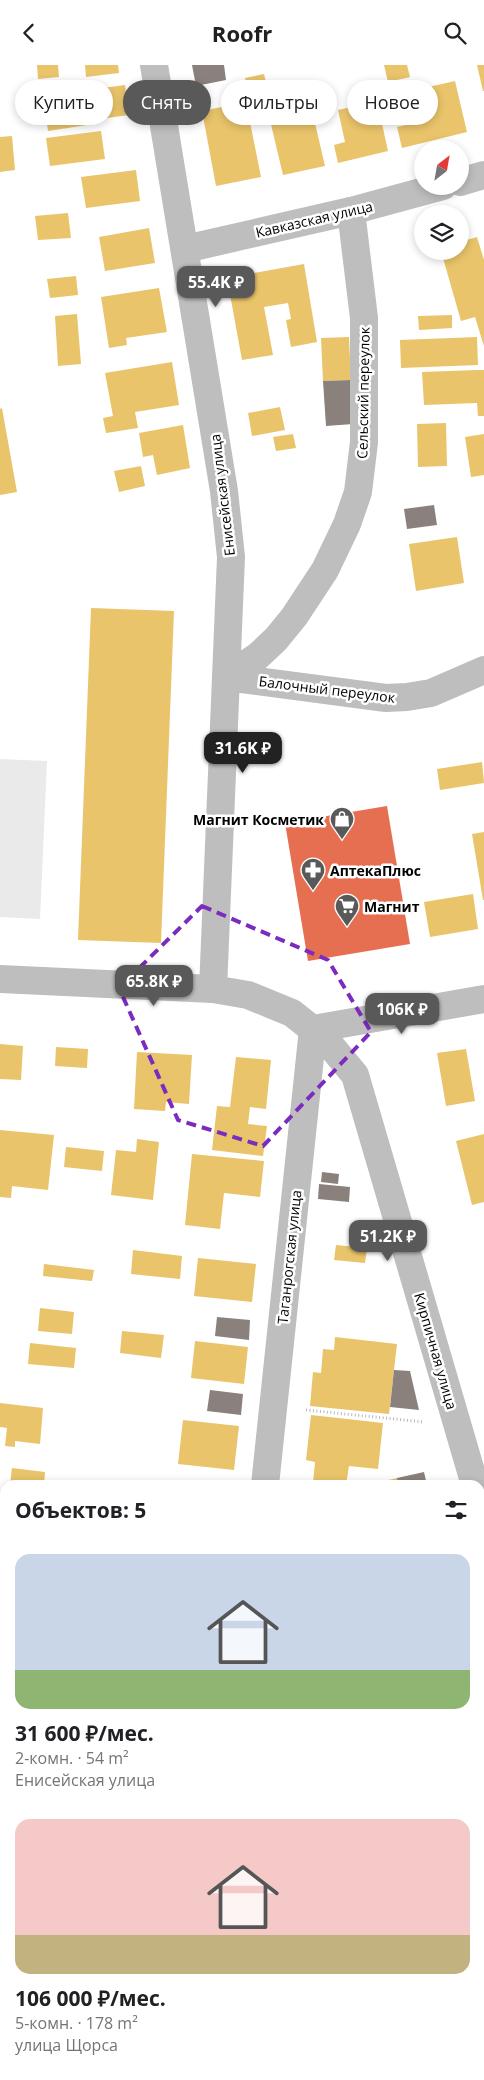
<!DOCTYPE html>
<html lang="ru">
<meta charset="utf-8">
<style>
:root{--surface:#fff;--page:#f2f2f2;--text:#202124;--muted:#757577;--accent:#595959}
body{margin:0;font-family:"Open Sans",sans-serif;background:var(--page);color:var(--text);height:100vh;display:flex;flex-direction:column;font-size:19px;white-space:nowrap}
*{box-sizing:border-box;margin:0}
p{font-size:16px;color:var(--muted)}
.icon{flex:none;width:28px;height:28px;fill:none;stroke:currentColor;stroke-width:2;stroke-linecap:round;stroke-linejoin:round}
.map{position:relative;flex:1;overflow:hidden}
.panel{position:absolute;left:0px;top:1415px;width:485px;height:600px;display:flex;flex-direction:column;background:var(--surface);border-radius:15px 15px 0 0;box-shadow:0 2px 8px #0003}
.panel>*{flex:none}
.guide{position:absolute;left:15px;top:15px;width:455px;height:45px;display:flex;gap:10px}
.needle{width:32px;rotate:31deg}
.buttons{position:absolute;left:414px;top:75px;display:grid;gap:10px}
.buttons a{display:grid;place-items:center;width:55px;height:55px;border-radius:50%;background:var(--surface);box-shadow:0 2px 8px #0003;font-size:25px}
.price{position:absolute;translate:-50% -42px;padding:0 11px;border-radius:10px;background:var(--accent);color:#fff;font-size:16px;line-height:32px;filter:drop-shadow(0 1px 2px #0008)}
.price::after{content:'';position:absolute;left:50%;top:30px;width:15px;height:11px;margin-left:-8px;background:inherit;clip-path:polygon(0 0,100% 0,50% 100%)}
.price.active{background:#222;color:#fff}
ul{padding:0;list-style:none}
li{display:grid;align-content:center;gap:10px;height:265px;padding:0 15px}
li span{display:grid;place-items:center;height:155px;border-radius:15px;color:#555}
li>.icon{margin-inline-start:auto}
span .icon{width:90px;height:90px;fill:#fffc;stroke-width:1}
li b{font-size:21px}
h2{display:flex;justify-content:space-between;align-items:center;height:60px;padding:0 15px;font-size:21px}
.chip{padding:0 18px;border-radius:22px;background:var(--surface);box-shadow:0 2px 8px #0003;font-size:18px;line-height:45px}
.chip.active{background:var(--accent);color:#fff}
header{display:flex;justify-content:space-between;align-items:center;height:65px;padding:0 15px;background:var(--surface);font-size:22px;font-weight:700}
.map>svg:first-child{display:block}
</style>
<header><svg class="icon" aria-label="back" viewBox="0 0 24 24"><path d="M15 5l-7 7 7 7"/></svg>Roofr<svg class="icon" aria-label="search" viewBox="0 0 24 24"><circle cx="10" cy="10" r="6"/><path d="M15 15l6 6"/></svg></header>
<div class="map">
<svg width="484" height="2015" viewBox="0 0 484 2015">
<rect width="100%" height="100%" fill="#fff"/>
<path fill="#eaeaea" d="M0,694L47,696L40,854L0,852Z"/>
<g fill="#e9c46a">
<path d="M37,0H58L59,12L38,14Z"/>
<path d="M85,0H118L119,8L86,12Z"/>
<path d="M384,0H407L410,12L388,17Z"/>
<path d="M477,0H484V26H483Z"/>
<path d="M264,9L269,30L250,34L245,13Z"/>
<path d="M455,16L467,67L402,83L397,62L419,57L411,26Z"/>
<path d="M125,20L129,50L86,56L87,60L48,66L43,31Z"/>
<path d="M377,36L388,86L338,98L334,80L345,77L338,45Z"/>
<path d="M246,37L261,112L216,121L202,46Z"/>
<path d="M311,41L325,101L283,110L269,51Z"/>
<path d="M101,66L105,94L50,101L46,73Z"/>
<path d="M12,71L15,105L0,107V72Z"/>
<path d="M136,105L140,136L86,143L81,112Z"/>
<path d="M68,148L71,173L38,175L35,151Z"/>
<path d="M149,163L155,198L105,206L99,172Z"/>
<path d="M477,172L484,195V281L475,252L461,256L441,186H460V177Z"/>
<path d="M304,199L317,277L291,282L286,255L291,254L288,238L264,242L273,290L242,295L227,213Z"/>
<path d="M76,211L78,230L50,233L47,214Z"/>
<path d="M159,223L167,267L126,273L127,280L109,283L101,232Z"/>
<path d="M77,249L81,299L58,301L55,251Z"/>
<path d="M452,250V263L419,265L418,251Z"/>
<path d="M349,272L351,315L323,316L321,273Z"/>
<path d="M477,272L478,300L401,303L400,275Z"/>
<path d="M172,297L179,340L135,347L138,363L106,368L103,353L113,351L105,308Z"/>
<path d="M477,305H484V351H478L477,338L424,340L422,307Z"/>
<path d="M280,342L285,365L252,371L248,348Z"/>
<path d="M2,343L17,427L0,430V344Z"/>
<path d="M446,358L447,401L418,402L417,359Z"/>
<path d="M183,360L190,403L157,410L153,390L143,392L139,368Z"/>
<path d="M293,369L296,383L276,386L273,372Z"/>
<path d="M484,369V410L471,412L465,372Z"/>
<path d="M141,401L145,421L119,427L114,406Z"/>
<path d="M457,472L464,518L416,526L409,479Z"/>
<path d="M91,543L174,546L161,878L78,875Z"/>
<path d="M482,697L484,718L440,725L437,704Z"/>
<path d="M484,767V835H483L472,769Z"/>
<path d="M473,829L478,864L430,872L424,837Z"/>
<path d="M0,979L23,981L21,1015L0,1014Z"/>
<path d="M56,982L88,984L87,1003L55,1001Z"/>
<path d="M466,984L475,1036L446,1041L437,988Z"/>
<path d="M137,987L192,990L189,1039L166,1037L165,1046L134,1044Z"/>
<path d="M236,992L271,995L266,1044L250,1042L248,1059L267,1061L263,1091L212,1085L217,1041L230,1042Z"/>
<path d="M0,1065L54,1070L48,1125L12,1121L11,1133L0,1132Z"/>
<path d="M484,1069V1137L472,1140L456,1076Z"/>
<path d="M137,1074L159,1077L153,1135L111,1130L116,1085L136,1087Z"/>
<path d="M66,1082L104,1086L102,1106L64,1102Z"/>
<path d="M192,1089L264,1096L260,1132L224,1128L220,1164L185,1160Z"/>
<path d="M336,1180L367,1183L365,1198L334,1195Z"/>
<path d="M133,1185L182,1191L180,1214L131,1209Z"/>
<path d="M198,1193L256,1199L252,1237L194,1231Z"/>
<path d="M44,1199L94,1205L92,1216L43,1211Z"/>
<path d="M40,1243L74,1247L72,1269L38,1266Z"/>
<path d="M122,1266L164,1270L161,1293L120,1288Z"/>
<path d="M335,1272L397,1279L389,1349L310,1341L313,1307L321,1308L323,1284L334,1285Z"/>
<path d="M195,1276L248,1282L244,1319L191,1313Z"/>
<path d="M30,1278L76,1283L74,1303L28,1299Z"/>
<path d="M0,1338L43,1343L40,1379L15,1376V1382L5,1381L7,1363L0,1362Z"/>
<path d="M311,1350L383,1358L378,1404L349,1401L346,1420L313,1418L315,1397L306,1395Z"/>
<path d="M183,1355L239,1361L234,1405L178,1399Z"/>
<path d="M12,1403L45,1407L44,1420H10Z"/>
<path d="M397,1413L398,1420H372V1419Z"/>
<path d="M0,1519L5,1520V1548H0Z"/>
<path d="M0,1746H5L3,1778L0,1777Z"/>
<path d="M0,1869H5V1908L0,1907Z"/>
<path d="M0,1917H5V1983L0,1982Z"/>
<path d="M342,2010H394L393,2015H342Z"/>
<rect x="424" y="2010" width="53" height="5"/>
</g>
<path fill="#e76f51" d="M387,741L410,879L308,896L285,758Z"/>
<g fill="#8a817c">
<path d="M192,0H224L226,15L196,21Z"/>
<path d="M351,315L353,359L326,361L323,316Z"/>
<path d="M434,440L437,460L407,464L404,444Z"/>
<path d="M322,1107L339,1109L338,1119L321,1117Z"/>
<path d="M319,1119L350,1122L349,1137L318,1134Z"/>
<path d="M217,1252L250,1255L249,1275L215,1271Z"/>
<path d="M394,1305L410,1306L419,1345L390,1342Z"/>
<path d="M210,1325L243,1329L241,1350L207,1346Z"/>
<path d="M424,1407L427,1420H398L397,1413Z"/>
<path d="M401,2010H420V2015H400Z"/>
</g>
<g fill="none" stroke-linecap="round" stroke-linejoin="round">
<path stroke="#b8b8b8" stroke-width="3" stroke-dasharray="1 2.5" stroke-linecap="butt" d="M306,1345L424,1357"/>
<g stroke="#bebebe" stroke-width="28">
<path d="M154,0L224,426L231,492L213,924"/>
<path d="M460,117L484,110"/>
<path d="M185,184L351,146L443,121"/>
<path d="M226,612L258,591L276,574L294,552L325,505L347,459L358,427L364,377V253L351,146"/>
<path d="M226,612L386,633L407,632L431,628L484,605"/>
<path d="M0,914L213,924L248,930L292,948L326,975L355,1010L475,1420"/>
<path d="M313,964L484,934"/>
<path d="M265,1420L313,964"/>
<path d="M480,1437L484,1450"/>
<path d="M201,2015L202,2010"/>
</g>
</g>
<path fill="none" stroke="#7b2cbf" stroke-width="4" stroke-dasharray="10 6" stroke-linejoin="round" d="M202,841L328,895L371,967L263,1081L178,1055L119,923Z"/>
<defs>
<symbol id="shop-pin" viewBox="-11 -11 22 30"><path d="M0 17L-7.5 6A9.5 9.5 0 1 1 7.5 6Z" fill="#595959" stroke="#fff"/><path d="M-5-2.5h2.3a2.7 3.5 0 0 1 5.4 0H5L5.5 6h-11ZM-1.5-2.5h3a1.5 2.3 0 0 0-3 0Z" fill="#fff"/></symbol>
<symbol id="pharmacy-pin" viewBox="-11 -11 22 30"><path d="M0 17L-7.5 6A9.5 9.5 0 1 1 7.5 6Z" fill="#595959" stroke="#fff"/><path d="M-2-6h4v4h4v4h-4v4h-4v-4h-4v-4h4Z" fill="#fff"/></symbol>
<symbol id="supermarket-pin" viewBox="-11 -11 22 30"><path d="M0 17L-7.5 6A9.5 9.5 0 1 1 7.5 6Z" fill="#595959" stroke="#fff"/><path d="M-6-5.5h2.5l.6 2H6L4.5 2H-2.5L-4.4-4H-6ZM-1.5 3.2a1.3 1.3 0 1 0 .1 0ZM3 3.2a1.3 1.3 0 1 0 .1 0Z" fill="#fff"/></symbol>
</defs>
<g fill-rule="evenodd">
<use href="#shop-pin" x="328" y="740" width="28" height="38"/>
<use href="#pharmacy-pin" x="299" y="791" width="28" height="38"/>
<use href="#supermarket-pin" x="333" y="827" width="28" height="38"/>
</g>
<g text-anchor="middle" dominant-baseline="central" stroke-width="5" stroke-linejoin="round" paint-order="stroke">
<g font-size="14" fill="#000" stroke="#fff">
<text transform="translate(314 154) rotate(-13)">Кавказская улица</text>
<text transform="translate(363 328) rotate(-89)">Сельский переулок</text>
<text transform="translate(222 430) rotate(-97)">Енисейская улица</text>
<text transform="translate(327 624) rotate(7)">Балочный переулок</text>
<text transform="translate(289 1192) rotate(-84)">Таганрогская улица</text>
<text transform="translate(436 1286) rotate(74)">Кирпичная улица</text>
</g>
<g font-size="14" font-weight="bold" fill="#000" stroke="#fff" text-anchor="start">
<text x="324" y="754" text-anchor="end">Магнит Косметик</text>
<text x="330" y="805">АптекаПлюс</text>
<text x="364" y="841">Магнит</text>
</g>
</g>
</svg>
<div class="buttons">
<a><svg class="needle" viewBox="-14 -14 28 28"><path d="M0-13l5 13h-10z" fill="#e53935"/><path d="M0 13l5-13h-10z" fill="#757577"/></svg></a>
<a><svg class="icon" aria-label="layers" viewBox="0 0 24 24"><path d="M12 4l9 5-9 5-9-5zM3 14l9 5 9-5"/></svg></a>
</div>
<b class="price" style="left:216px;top:243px">55.4K ₽</b>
<b class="price active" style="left:243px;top:709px">31.6K ₽</b>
<b class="price" style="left:154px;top:942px">65.8K ₽</b>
<b class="price" style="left:402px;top:970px">106K ₽</b>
<b class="price" style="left:388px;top:1197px">51.2K ₽</b>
<div class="guide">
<a class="chip">Купить</a>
<a class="chip active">Снять</a>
<a class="chip">Фильтры</a>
<a class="chip">Новое</a>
</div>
<section class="panel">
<h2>Объектов: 5<svg class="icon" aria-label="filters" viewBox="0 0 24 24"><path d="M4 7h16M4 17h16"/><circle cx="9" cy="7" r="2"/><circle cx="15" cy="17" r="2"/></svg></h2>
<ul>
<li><span style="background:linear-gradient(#c9d6e8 75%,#8fb573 0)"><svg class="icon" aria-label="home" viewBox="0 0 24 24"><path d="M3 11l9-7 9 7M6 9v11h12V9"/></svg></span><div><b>31 600 ₽/мес.</b><p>2-комн. · 54 m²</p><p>Енисейская улица</p></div></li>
<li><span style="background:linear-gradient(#f6c9c9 75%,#c2b280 0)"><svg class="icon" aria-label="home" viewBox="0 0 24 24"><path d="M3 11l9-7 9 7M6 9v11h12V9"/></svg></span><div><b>106 000 ₽/мес.</b><p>5-комн. · 178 m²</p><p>улица Щорса</p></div></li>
</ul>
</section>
</div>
